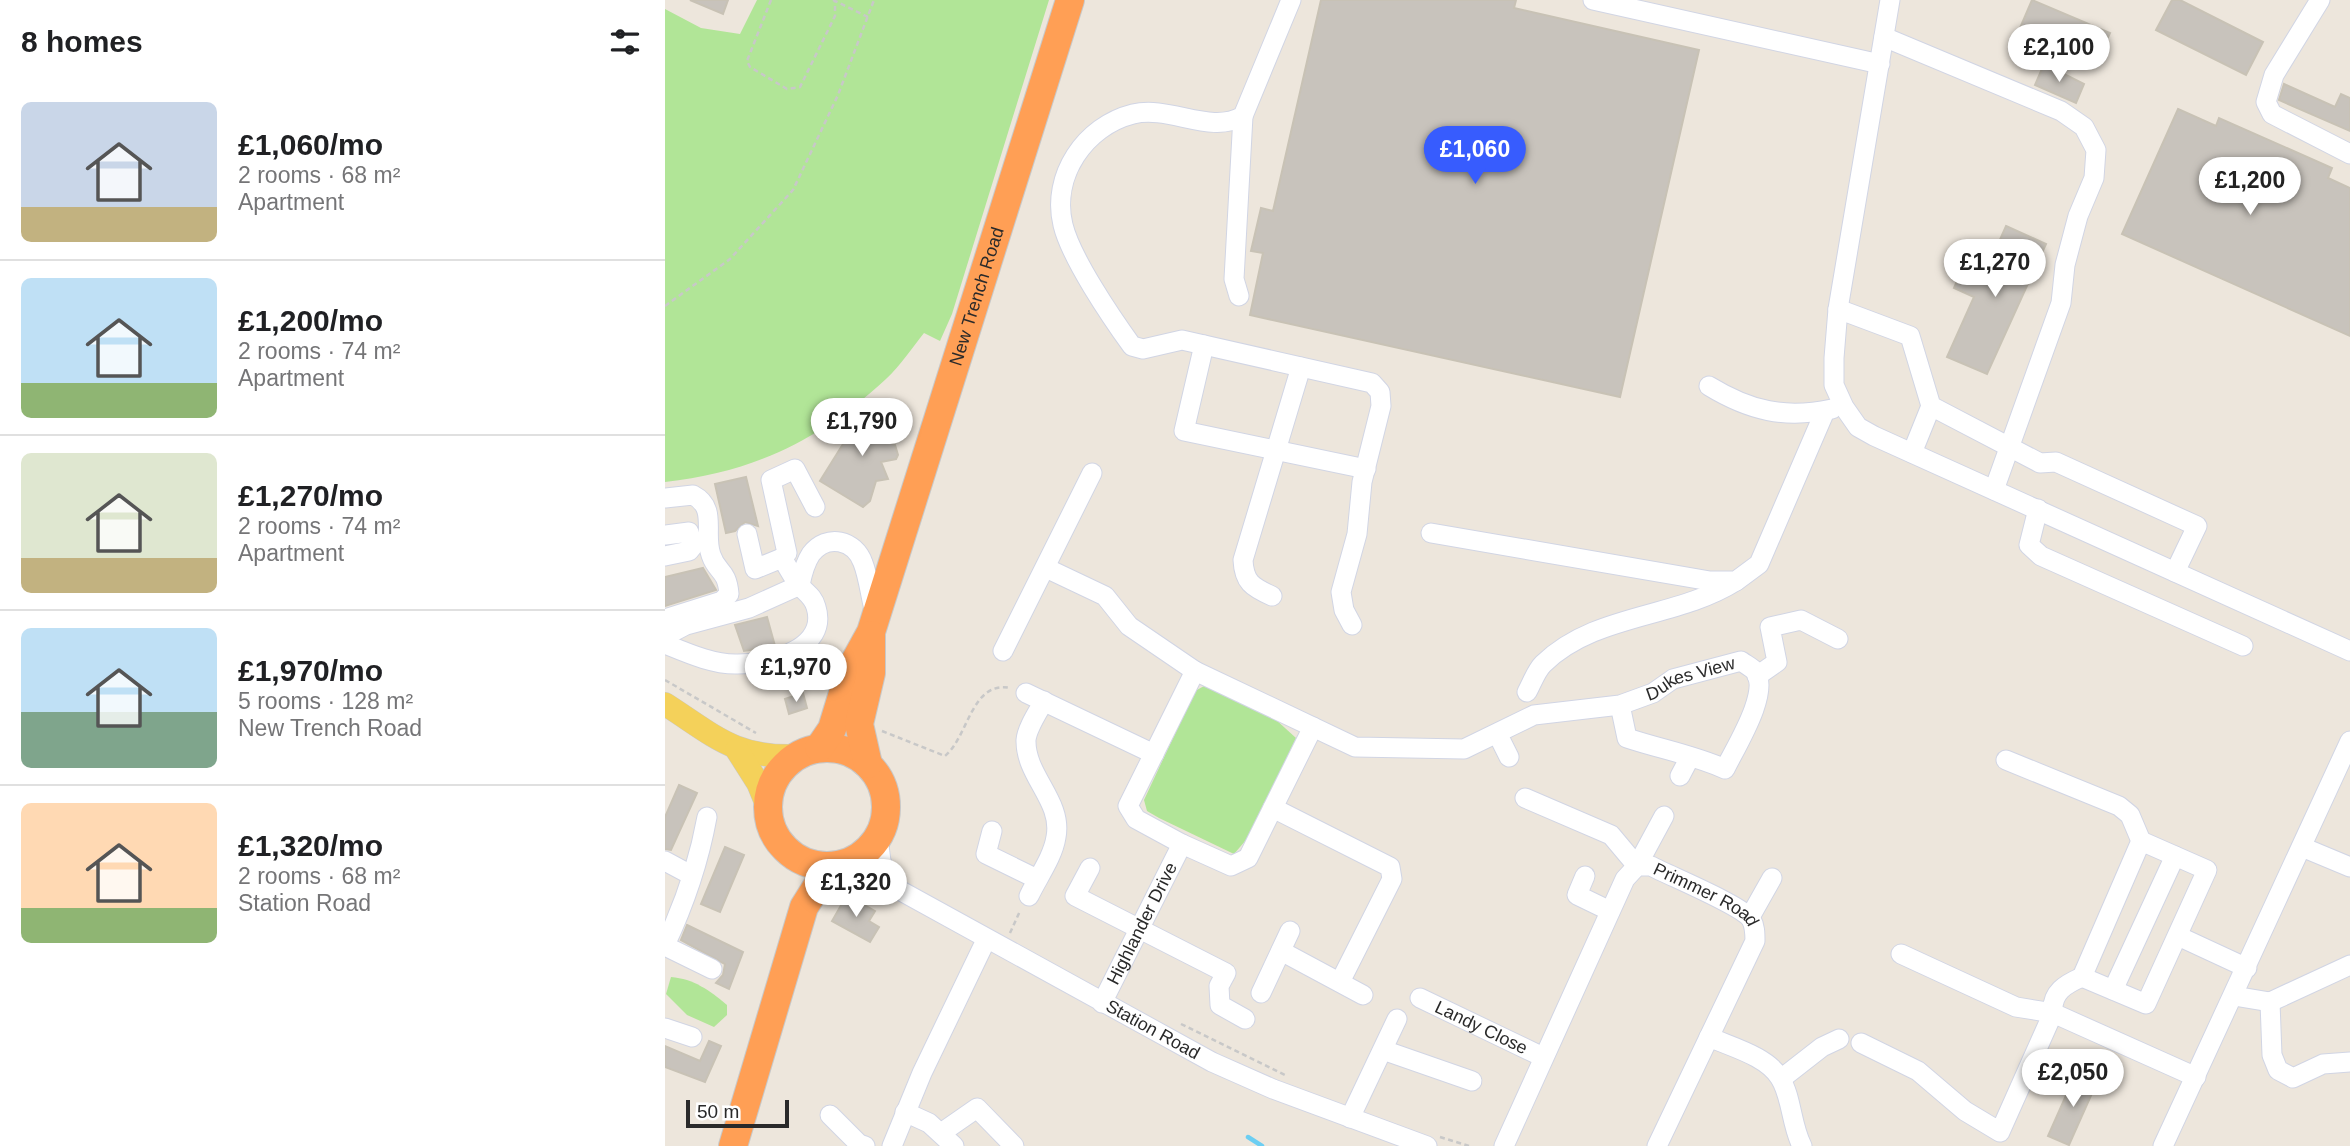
<!DOCTYPE html>
<meta charset="utf-8">
<style>
:root{--surface:#fff;--page:#f6f6f6;--text:#202124;--muted:#757577;--line:#e0e0e0;--accent:#375cfe}
body{margin:0;font-family:Arial,sans-serif;background:var(--page);color:var(--text);height:100vh;display:flex;flex-direction:column;font-size:26px;white-space:nowrap}
*{box-sizing:border-box;margin:0}
p{font-size:23px;color:var(--muted)}
.icon{flex:none;width:38px;height:38px;fill:none;stroke:currentColor;stroke-width:2;stroke-linecap:round;stroke-linejoin:round}
.map{position:relative;flex:1;overflow:hidden}
.panel{display:flex;flex-direction:column;background:var(--surface);width:665px}
.panel>*{flex:none}
.scale{position:absolute;left:21px;bottom:18px;width:103px;box-sizing:border-box;padding-left:7px;border:4px solid #2a2a2a;border-top:0;font-size:19px;line-height:24px;white-space:nowrap;color:#2a2a2a;-webkit-text-stroke:5px #fff;paint-order:stroke}
.price{position:absolute;translate:-50% -60px;padding:0 16px;border-radius:24px;background:#fff;color:#222;font-size:23px;line-height:46px;filter:drop-shadow(0 2px 4px #0008)}
.price::after{content:'';position:absolute;left:50%;top:42px;width:21px;height:16px;margin-left:-10px;background:inherit;clip-path:polygon(0 0,100% 0,50% 100%)}
.price.current{background:var(--accent);color:#fff}
ul{padding:0;list-style:none}
li{display:flex;align-items:center;gap:21px;height:175px;padding:0 21px}
li+li{border-top:2px solid var(--line)}
li span{display:grid;place-items:center;flex:none;width:196px;height:140px;border-radius:10px;color:#555}
li>.icon{margin-inline-start:auto}
span .icon{width:84px;height:84px;fill:#fffc;stroke-width:1}
li b{font-size:30px}
h2{display:flex;justify-content:space-between;align-items:center;height:84px;padding:0 21px;font-size:30px}
main{display:flex;flex:1;min-height:0}
.map>svg:first-child{display:block}
</style>
<main>
<section class="panel">
<h2>8 homes<svg class="icon" aria-label="filters" viewBox="0 0 24 24"><path d="M4 7h16M4 17h16"/><circle cx="9" cy="7" r="2"/><circle cx="15" cy="17" r="2"/></svg></h2>
<ul>
<li><span style="background:linear-gradient(#c9d6e8 75%,#c2b280 0)"><svg class="icon" aria-label="home" viewBox="0 0 24 24"><path d="M3 11l9-7 9 7M6 9v11h12V9"/></svg></span><div><b>£1,060/mo</b><p>2 rooms · 68 m²</p><p>Apartment</p></div></li>
<li><span style="background:linear-gradient(#bfe0f5 75%,#8fb573 0)"><svg class="icon" aria-label="home" viewBox="0 0 24 24"><path d="M3 11l9-7 9 7M6 9v11h12V9"/></svg></span><div><b>£1,200/mo</b><p>2 rooms · 74 m²</p><p>Apartment</p></div></li>
<li><span style="background:linear-gradient(#dfe7d0 75%,#c2b280 0)"><svg class="icon" aria-label="home" viewBox="0 0 24 24"><path d="M3 11l9-7 9 7M6 9v11h12V9"/></svg></span><div><b>£1,270/mo</b><p>2 rooms · 74 m²</p><p>Apartment</p></div></li>
<li><span style="background:linear-gradient(#bfe0f5 60%,#7fa58c 0)"><svg class="icon" aria-label="home" viewBox="0 0 24 24"><path d="M3 11l9-7 9 7M6 9v11h12V9"/></svg></span><div><b>£1,970/mo</b><p>5 rooms · 128 m²</p><p>New Trench Road</p></div></li>
<li><span style="background:linear-gradient(#ffd9b3 75%,#8fb573 0)"><svg class="icon" aria-label="home" viewBox="0 0 24 24"><path d="M3 11l9-7 9 7M6 9v11h12V9"/></svg></span><div><b>£1,320/mo</b><p>2 rooms · 68 m²</p><p>Station Road</p></div></li>
</ul>
</section>
<div class="map">
<svg width="1685" height="1146" viewBox="0 0 1685 1146">
<rect width="100%" height="100%" fill="#ede6dc"/>
<g fill="#b1e597">
<path d="M92,0H384L287,314L275,341L259,333C247,348 235,366 221,379C155,440 89,472 0,482V9L36,28L75,34Z"/>
<path d="M541,685L609,718L631,738L587,833L569,854L494,818L482,811L479,800L530,691Z"/>
<path d="M6,977C29,979 44,990 62,1005V1015L49,1027L22,1015L1,994Z"/>
</g>
<g fill="none" stroke-linecap="round" stroke-linejoin="round">
<path stroke="#6ccef2" stroke-width="4.5" d="M583,1137L597,1146"/>
</g>
<g fill="#c8c3bc" stroke="#c8c2b5" stroke-width="2">
<path d="M25,0H63L58,14Z"/>
<path d="M656,0H851L849,8L1034,50L955,397L585,315L598,253L586,251L596,208L608,211Z"/>
<path d="M1367,0L1445,33L1431,63L1355,28Z"/>
<path d="M1507,0H1515L1598,42L1581,75L1491,30Z"/>
<path d="M1379,64L1419,84L1411,103L1370,85Z"/>
<path d="M1619,84L1670,107L1676,94L1685,98V131L1614,100Z"/>
<path d="M1513,109L1551,126L1554,118L1667,168L1663,178L1685,188V336L1457,234Z"/>
<path d="M1341,226L1381,244L1322,374L1282,357L1309,297L1289,288L1297,269L1318,278Z"/>
<path d="M203,404L228,419L217,438L230,445L233,455L231,459L216,462L223,479L211,481L205,501L198,507L155,481Z"/>
<path d="M81,477L93,526L80,522L70,531L61,533L50,484Z"/>
<path d="M38,568L51,590L0,606V577Z"/>
<path d="M102,617L110,646L79,651L70,625Z"/>
<path d="M116,669L118,675L88,683L86,676Z"/>
<path d="M138,693L142,708L124,714L120,699Z"/>
<path d="M14,785L32,793L6,850L0,849V817Z"/>
<path d="M60,847L79,855L55,912L36,904Z"/>
<path d="M182,895L210,911L204,921L214,927L205,942L167,921Z"/>
<path d="M22,925L78,952L64,989L51,983L58,975L60,964L16,940Z"/>
<path d="M44,1041L56,1046L40,1082L0,1067V1046L35,1061Z"/>
<path d="M1411,1073L1432,1082L1404,1145L1383,1136Z"/>
</g>
<g fill="none" stroke-linecap="round" stroke-linejoin="round">
<defs>
<g id="minor">
<path d="M626,0L578,116C545,135 505,105 468,114C420,126 386,176 398,225C406,258 446,317 467,346L478,349L517,340L707,383L715,392L716,406L697,482L692,534L676,592L679,610L687,625"/>
<path d="M928,0L1215,64"/>
<path d="M1225,0L1173,309L1169,358V385L1179,407L1193,427L1209,436L1685,651"/>
<path d="M1655,0L1609,75L1601,102L1607,114L1685,154"/>
<path d="M1219,37L1396,111L1419,127L1431,150L1429,178L1413,216L1400,265L1396,303L1329,490"/>
<path d="M574,296L569,279L578,116"/>
<path d="M1173,309L1245,336L1266,406L1375,463L1391,462L1532,526L1510,572"/>
<path d="M539,345L519,431L701,469"/>
<path d="M1044,386C1085,411 1120,419 1167,409"/>
<path d="M1247,453L1266,406"/>
<path d="M0,498L28,495C53,508 38,533 46,555C52,573 62,569 64,594L57,601L0,619"/>
<path d="M1373,509L1364,545L1376,556L1578,646"/>
<path d="M766,533L1045,581H1071L1094,564L1160,411"/>
<path d="M0,535L24,532L28,546L24,551L0,556"/>
<path d="M117,558L122,553L106,480L130,469L150,507"/>
<path id="s1" d="M381,568L440,596L464,626L530,671L690,747L799,749L869,715L955,705L988,693L1008,679L1076,661C1080,664 1086,667 1090,671C1106,692 1070,748 1060,769C1029,755 995,749 962,738L955,705"/>
<path d="M135,585C137,575 140,563 146,554C162,533 190,540 198,563C204,578 206,601 211,617"/>
<path d="M607,596C587,587 579,582 578,560L636,367"/>
<path d="M0,636L21,625L84,608L135,585"/>
<path d="M0,644C22,653 49,665 73,664C104,664 164,649 151,607C148,596 141,593 135,586C128,578 123,567 117,558L90,569L82,534"/>
<path d="M338,651L427,473"/>
<path d="M1092,676L1112,662L1105,627L1136,620L1173,639"/>
<path d="M862,692C867,683 871,671 878,664C930,613 1011,619 1071,581"/>
<path d="M361,693L489,754"/>
<path d="M833,735L844,757"/>
<path d="M1341,760L1454,806L1465,815L1476,841"/>
<path d="M1015,776L1025,757"/>
<path d="M860,798L946,835L972,866L999,816"/>
<path d="M608,808L725,867L727,879L675,982"/>
<path d="M327,831L321,854L372,879"/>
<path d="M213,838L216,861L227,886"/>
<path d="M1476,841L1542,870L1481,1004L1417,977Z"/>
<path d="M517,844L566,866L583,858L648,727"/>
<path d="M1637,847L1685,867"/>
<path d="M0,861L26,875"/>
<path id="s2" d="M177,865L227,886L547,1062L608,1089L762,1146"/>
<path d="M425,868L410,896L561,973L554,986L555,1005L580,1019"/>
<path d="M920,876L912,895L945,911"/>
<path d="M364,896C373,877 388,857 391,837C398,801 360,776 361,740C362,728 373,712 379,701"/>
<path d="M1085,917L1107,878"/>
<path d="M1513,936L1582,968"/>
<path d="M0,945C19,905 34,861 42,817"/>
<path d="M0,946L47,969"/>
<path d="M616,951L698,995"/>
<path d="M1236,954L1351,1007L1388,1013C1386,992 1401,984 1417,977"/>
<path d="M1448,990L1510,856"/>
<path d="M596,993L625,931"/>
<path d="M1569,996L1605,1002L1685,965"/>
<path id="s3" d="M755,998L878,1057"/>
<path d="M1605,1002L1607,1055L1613,1070L1628,1078L1658,1064L1685,1062"/>
<path id="s4" d="M437,1003L517,844L471,819L463,806L530,671"/>
<path d="M0,1028L27,1037"/>
<path d="M1044,1037C1066,1047 1102,1056 1115,1078C1127,1097 1126,1125 1137,1146"/>
<path d="M1196,1043L1253,1071L1300,1111L1335,1132L1388,1013L1531,1077"/>
<path d="M718,1050L807,1081"/>
<path d="M1116,1079L1157,1047L1174,1039"/>
<path d="M240,1112L264,1123L289,1146"/>
<path d="M165,1115L194,1144L200,1146"/>
<path d="M685,1118L732,1019"/>
<path d="M276,1133L312,1108L349,1146"/>
<path d="M227,1146L257,1073L321,940"/>
<path id="s5" d="M839,1146L960,879L972,866H986C1005,876 1076,905 1086,919C1090,926 1090,933 1090,941L992,1146"/>
<path d="M1498,1146L1685,741"/>
</g>
<g id="major">
<path d="M0,704C50,736 69,758 132,756"/>
<path d="M72,750L93,783L102,805"/>
</g>
<g id="highway">
<circle cx="162" cy="807" r="59"/>
<path id="s6" d="M154,748L167,729L185,670L206,632L405,0"/>
<path d="M203,764L194,724L206,673V635"/>
<path d="M68,1146L139,907L154,883L171,866"/>
</g>
</defs>
<use href="#minor" stroke="#d1d5e4" stroke-width="21"/>
<use href="#major" stroke="#c8c8c8" stroke-width="24"/>
<use href="#highway" stroke="#c8c8c8" stroke-width="30"/>
<g stroke="#c8c8c8" stroke-width="2.5" stroke-dasharray="5 3.5" stroke-linecap="butt">
<path d="M106,0L82,61L85,67L122,89L135,87L170,16V1"/>
<path d="M168,0L203,17"/>
<path d="M0,306L65,259L128,190L173,95L209,0"/>
<path d="M0,680L91,733"/>
<path d="M217,731L280,756C304,736 306,680 346,688"/>
<path d="M221,770C234,792 235,809 228,833"/>
<path d="M345,933L355,911"/>
<path d="M516,1024L620,1075"/>
<path d="M775,1137L804,1146"/>
</g>
<use href="#minor" stroke="#fff" stroke-width="19"/>
<use href="#major" stroke="#f4d15a" stroke-width="23"/>
<use href="#highway" stroke="#ff9f55" stroke-width="28"/>
</g>
<g text-anchor="middle" dominant-baseline="central" stroke-width="5" stroke-linejoin="round" paint-order="stroke">
<g font-size="18" fill="#2a2a2a" stroke="#fff">
<text stroke="none"><textPath href="#s6" startOffset="480">New Trench Road</textPath></text>
<text stroke="none"><textPath href="#s1" startOffset="710">Dukes View</textPath></text>
<text stroke="none"><textPath href="#s5" startOffset="387">Primmer Road</textPath></text>
<text stroke="none"><textPath href="#s4" startOffset="89">Highlander Drive</textPath></text>
<text stroke="none"><textPath href="#s3" startOffset="68">Landy Close</textPath></text>
<text stroke="none"><textPath href="#s2" startOffset="352">Station Road</textPath></text>
</g>
</g>
</svg>
<div class="scale">50 m</div>
<b class="price" style="left:1394px;top:84px">£2,100</b>
<b class="price current" style="left:810px;top:186px">£1,060</b>
<b class="price" style="left:1585px;top:217px">£1,200</b>
<b class="price" style="left:1330px;top:299px">£1,270</b>
<b class="price" style="left:197px;top:458px">£1,790</b>
<b class="price" style="left:131px;top:704px">£1,970</b>
<b class="price" style="left:191px;top:919px">£1,320</b>
<b class="price" style="left:1408px;top:1109px">£2,050</b>
</div>
</main>
